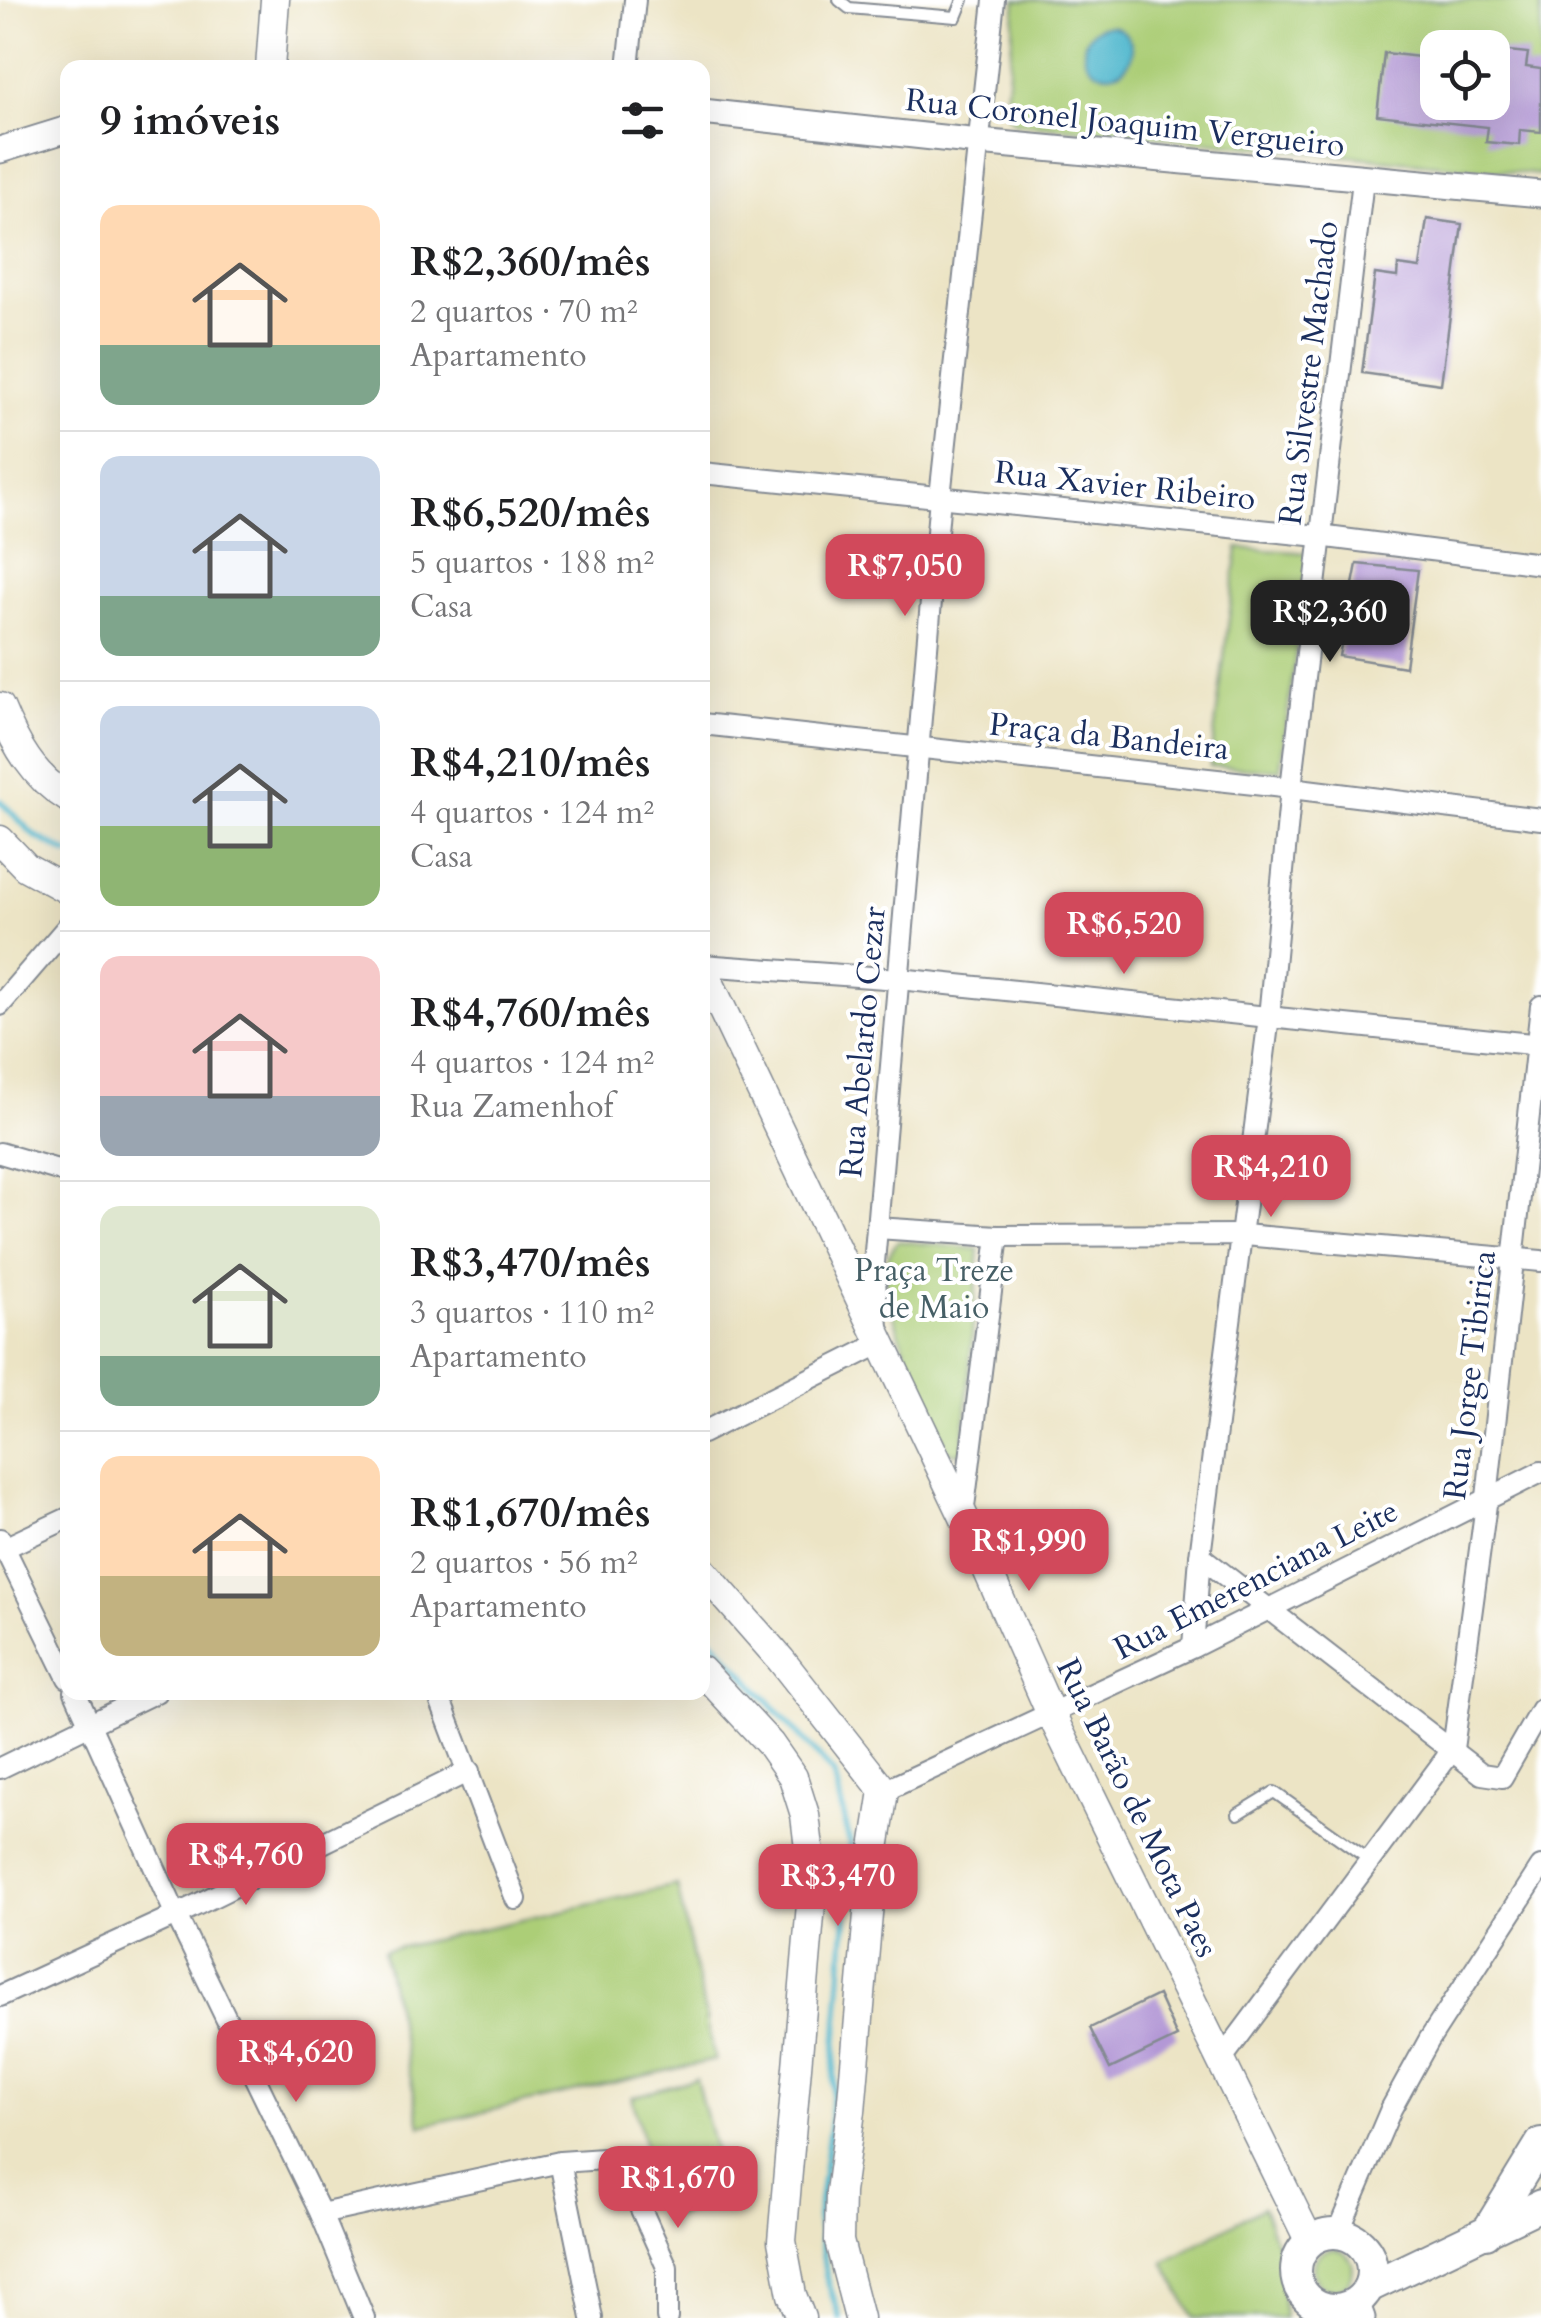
<!DOCTYPE html>
<html lang="pt">
<meta charset="utf-8">
<style>
:root{--surface:#fff;--page:#f6f6f6;--text:#202124;--muted:#757577;--line:#e0e0e0;--accent:#d1495b}
body{margin:0;font-family:Cardo,serif;background:var(--page);color:var(--text);height:100vh;display:flex;flex-direction:column;font-size:38px;white-space:nowrap}
*{box-sizing:border-box;margin:0}
p{font-size:32px;color:var(--muted)}
.icon{flex:none;width:55px;height:55px;fill:none;stroke:currentColor;stroke-width:2;stroke-linecap:round;stroke-linejoin:round}
.map{position:relative;flex:1;overflow:hidden}
.side{position:absolute;left:60px;top:60px;width:650px;height:1640px;display:flex;flex-direction:column;background:var(--surface);border-radius:20px;box-shadow:0 10px 40px #0002}
.side>*{flex:none}
.controls{position:absolute;left:1420px;top:30px;display:grid;gap:20px}
.controls a{display:grid;place-items:center;width:90px;height:90px;border-radius:20px;background:var(--surface);box-shadow:0 10px 40px #0002;font-size:50px}
.price{position:absolute;translate:-50% -85px;padding:0 22px;border-radius:20px;background:var(--accent);color:#fff;font-size:32px;line-height:65px;filter:drop-shadow(0 2px 5px #0008)}
.price::after{content:'';position:absolute;left:50%;top:60px;width:30px;height:22px;margin-left:-15px;background:inherit;clip-path:polygon(0 0,100% 0,50% 100%)}
.price.selected{background:#222;color:#fff}
ul{padding:0;list-style:none}
li{display:flex;align-items:center;gap:30px;height:250px;padding:0 40px}
li+li{border-top:2px solid var(--line)}
li span{display:grid;place-items:center;flex:none;width:280px;height:200px;border-radius:20px;color:#555}
li>.icon{margin-inline-start:auto}
span .icon{width:120px;height:120px;fill:#fffc;stroke-width:1}
li b{font-size:42px}
h2{display:flex;justify-content:space-between;align-items:center;height:120px;padding:0 40px;font-size:42px}
.map>svg:first-child{display:block}
</style>
<div class="map">
<svg width="1541" height="2318" viewBox="0 0 1541 2318">
<rect width="100%" height="100%" fill="#fff"/>
<filter id="ink" filterUnits="userSpaceOnUse"><feTurbulence type="fractalNoise" baseFrequency=".01" numOctaves="2"/><feDisplacementMap in="SourceGraphic" scale="20" xChannelSelector="R" yChannelSelector="G"/><feConvolveMatrix kernelMatrix="1 2 1 2 8 2 1 2 1" color-interpolation-filters="sRGB"/></filter>
<filter id="wash" filterUnits="userSpaceOnUse"><feTurbulence type="fractalNoise" baseFrequency=".0048" numOctaves="4" result="noise"/><feDisplacementMap in="SourceGraphic" scale="40" xChannelSelector="R" yChannelSelector="G"/><feGaussianBlur stdDeviation="2.25" result="paint"/><feColorMatrix in="noise" values="0 0 0 0 0 0 0 0 0 0 0 0 0 0 0 0 0 1.4 0 .05"/><feComposite in="paint" operator="in"/></filter>
<g filter="url(#wash)">
<rect width="100%" height="100%" fill="#ece4c5"/>
<g fill="#acce77" stroke="#647e6a" stroke-width="2.5" fill-rule="evenodd">
<path d="M1016,0L1541,1V175L1016,123L1009,118L1005,108ZM1438,48H1492V102H1438Z"/>
<path d="M1238,548L1309,553L1280,770L1210,766Z"/>
<path d="M898,1241L979,1249L963,1453H949C930,1409 884,1314 886,1269C886,1257 891,1250 898,1241Z"/>
<path d="M677,1885L715,2060L421,2126L383,1951Z"/>
<path d="M696,2079L728,2201L664,2219L632,2097Z"/>
<path d="M1263,2207L1280,2254L1284,2318H1194L1164,2262Z"/>
<circle cx="1333" cy="2269" r="20"/>
</g>
<circle fill="#4fb7cd" stroke="#357396" stroke-width="2.5" cx="1108" cy="50" r="24"/>
<g fill="none" stroke-linecap="round" stroke-linejoin="round">
<g stroke="#4fb7cd" stroke-width="6">
<path d="M0,801L35,836L68,853"/>
<path d="M702,1628L834,1774L851,1848L830,2127L818,2216L826,2276L840,2318"/>
</g>
</g>
<g id="blocks">
<g fill="#b398d6">
<path d="M1499,50L1528,53L1526,67L1541,69V132L1520,130L1519,145L1486,142L1488,127L1377,115L1384,53L1438,59V102H1492V65H1497Z"/>
<path d="M1427,219L1462,224L1441,384L1362,373L1375,274L1397,277L1398,265L1420,268Z"/>
<path d="M1357,564L1418,570L1405,667L1339,656Z"/>
<path d="M1158,1995L1177,2037L1110,2069L1090,2028Z"/>
</g>
</g>
</g>
<g filter="url(#ink)">
<use href="#blocks" fill-opacity="0" stroke="#848a92" stroke-width="2.5"/>
<g fill="none" stroke-linecap="round" stroke-linejoin="round">
<defs>
<g id="service">
<path d="M839,0L849,8L956,17L963,0"/>
<path d="M1238,1814L1274,1792L1371,1861"/>
</g>
<g id="minor">
<path d="M628,68L635,0"/>
<path d="M702,473L1319,536L1541,564"/>
<path d="M702,724L1291,788L1541,819"/>
<path d="M702,965L899,979L1541,1045"/>
<path d="M0,1005L68,926"/>
<path d="M0,1153L68,1173"/>
<path d="M877,1228L998,1236L1244,1235L1541,1261"/>
<path d="M702,1433L879,1344L874,1263L940,497L994,0"/>
<path d="M963,1515L998,1236"/>
<path d="M0,1539L68,1678"/>
<path d="M0,1550L68,1518"/>
<path d="M1200,1556L1482,1774L1502,1777L1541,1709"/>
<path d="M1193,1647L1200,1556L1269,1017L1291,788L1363,180"/>
<path d="M75,1692L176,1915L321,2214L364,2318"/>
<path d="M437,1692L516,1899"/>
<path d="M0,1768L156,1692"/>
<path d="M884,1791L1193,1647L1541,1472"/>
<path d="M0,1996L176,1915L469,1771"/>
<path d="M1221,2060L1453,1749L1487,1497L1541,1006"/>
<path d="M560,2162L592,2318"/>
<path d="M321,2214L560,2162L618,2158L667,2267V2318"/>
<path d="M1338,2233L1391,2109L1429,2040L1541,1867"/>
</g>
<g id="tertiary">
<path d="M702,112L979,142L1541,194"/>
<path d="M0,150L68,129"/>
<path d="M1356,2302L1362,2318"/>
</g>
<g id="secondary">
<path d="M270,68L275,0"/>
<path d="M0,707C15,744 33,777 68,798"/>
<path d="M0,840L26,867L68,890"/>
<path d="M702,967L963,1515L1051,1714L1310,2242"/>
<path d="M702,1570L781,1660L884,1791L872,1868L851,2111L840,2192L839,2241L859,2318"/>
<path d="M702,1671L770,1744L793,1777L805,1815L813,1881L782,2241L792,2295L801,2318"/>
</g>
<g id="primary">
<path d="M1486,2233L1541,2143"/>
<circle cx="1334" cy="2271" r="38"/>
<path d="M1369,2287L1541,2205"/>
</g>
</defs>
<use href="#service" stroke="#848a92" stroke-width="14"/>
<use href="#minor" stroke="#848a92" stroke-width="24"/>
<use href="#tertiary" stroke="#848a92" stroke-width="29"/>
<use href="#secondary" stroke="#848a92" stroke-width="31"/>
<use href="#primary" stroke="#848a92" stroke-width="34"/>
<use href="#service" stroke="#fff" stroke-width="10"/>
<use href="#minor" stroke="#fff" stroke-width="20"/>
<use href="#tertiary" stroke="#fff" stroke-width="25"/>
<use href="#secondary" stroke="#fff" stroke-width="28"/>
<use href="#primary" stroke="#fff" stroke-width="30"/>
</g>
</g>
<g text-anchor="middle" dominant-baseline="central" stroke-width="8" stroke-linejoin="round" paint-order="stroke">
<g font-size="32" fill="#1b2f5e" stroke="#fff">
<text transform="translate(1125 123) rotate(6)">Rua Coronel Joaquim Vergueiro</text>
<text transform="translate(1309 373) rotate(-83)">Rua Silvestre Machado</text>
<text transform="translate(1125 486) rotate(6)">Rua Xavier Ribeiro</text>
<text transform="translate(1109 737) rotate(6)">Praça da Bandeira</text>
<text transform="translate(863 1042) rotate(-85)">Rua Abelardo Cezar</text>
<text transform="translate(1470 1375) rotate(-83)">Rua Jorge Tibirica</text>
<text transform="translate(1256 1580) rotate(-27)">Rua Emerenciana Leite</text>
<text transform="translate(1137 1808) rotate(64)">Rua Barão de Mota Paes</text>
</g>
<g font-size="32" fill="#465f66" stroke="#fff">
<text x="934" y="1271">Praça Treze<tspan x="934" dy="37">de Maio</tspan></text>
</g>
</g>
</svg>
<div class="controls">
<a><svg class="icon" aria-label="locate" viewBox="0 0 24 24"><circle cx="12" cy="12" r="6"/><path d="M12 2v4M12 18v4M2 12h4M18 12h4"/></svg></a>
</div>
<b class="price" style="left:905px;top:619px">R$7,050</b>
<b class="price selected" style="left:1330px;top:665px">R$2,360</b>
<b class="price" style="left:1124px;top:977px">R$6,520</b>
<b class="price" style="left:1271px;top:1220px">R$4,210</b>
<b class="price" style="left:1029px;top:1594px">R$1,990</b>
<b class="price" style="left:246px;top:1908px">R$4,760</b>
<b class="price" style="left:838px;top:1929px">R$3,470</b>
<b class="price" style="left:296px;top:2105px">R$4,620</b>
<b class="price" style="left:678px;top:2231px">R$1,670</b>
<section class="side">
<h2>9 imóveis<svg class="icon" aria-label="filters" viewBox="0 0 24 24"><path d="M4 7h16M4 17h16"/><circle cx="9" cy="7" r="2"/><circle cx="15" cy="17" r="2"/></svg></h2>
<ul>
<li><span style="background:linear-gradient(#ffd9b3 70%,#7fa58c 0)"><svg class="icon" aria-label="home" viewBox="0 0 24 24"><path d="M3 11l9-7 9 7M6 9v11h12V9"/></svg></span><div><b>R$2,360/mês</b><p>2 quartos · 70 m²</p><p>Apartamento</p></div></li>
<li><span style="background:linear-gradient(#c9d6e8 70%,#7fa58c 0)"><svg class="icon" aria-label="home" viewBox="0 0 24 24"><path d="M3 11l9-7 9 7M6 9v11h12V9"/></svg></span><div><b>R$6,520/mês</b><p>5 quartos · 188 m²</p><p>Casa</p></div></li>
<li><span style="background:linear-gradient(#c9d6e8 60%,#8fb573 0)"><svg class="icon" aria-label="home" viewBox="0 0 24 24"><path d="M3 11l9-7 9 7M6 9v11h12V9"/></svg></span><div><b>R$4,210/mês</b><p>4 quartos · 124 m²</p><p>Casa</p></div></li>
<li><span style="background:linear-gradient(#f6c9c9 70%,#9aa5b1 0)"><svg class="icon" aria-label="home" viewBox="0 0 24 24"><path d="M3 11l9-7 9 7M6 9v11h12V9"/></svg></span><div><b>R$4,760/mês</b><p>4 quartos · 124 m²</p><p>Rua Zamenhof</p></div></li>
<li><span style="background:linear-gradient(#dfe7d0 75%,#7fa58c 0)"><svg class="icon" aria-label="home" viewBox="0 0 24 24"><path d="M3 11l9-7 9 7M6 9v11h12V9"/></svg></span><div><b>R$3,470/mês</b><p>3 quartos · 110 m²</p><p>Apartamento</p></div></li>
<li><span style="background:linear-gradient(#ffd9b3 60%,#c2b280 0)"><svg class="icon" aria-label="home" viewBox="0 0 24 24"><path d="M3 11l9-7 9 7M6 9v11h12V9"/></svg></span><div><b>R$1,670/mês</b><p>2 quartos · 56 m²</p><p>Apartamento</p></div></li>
</ul>
</section>
</div>
